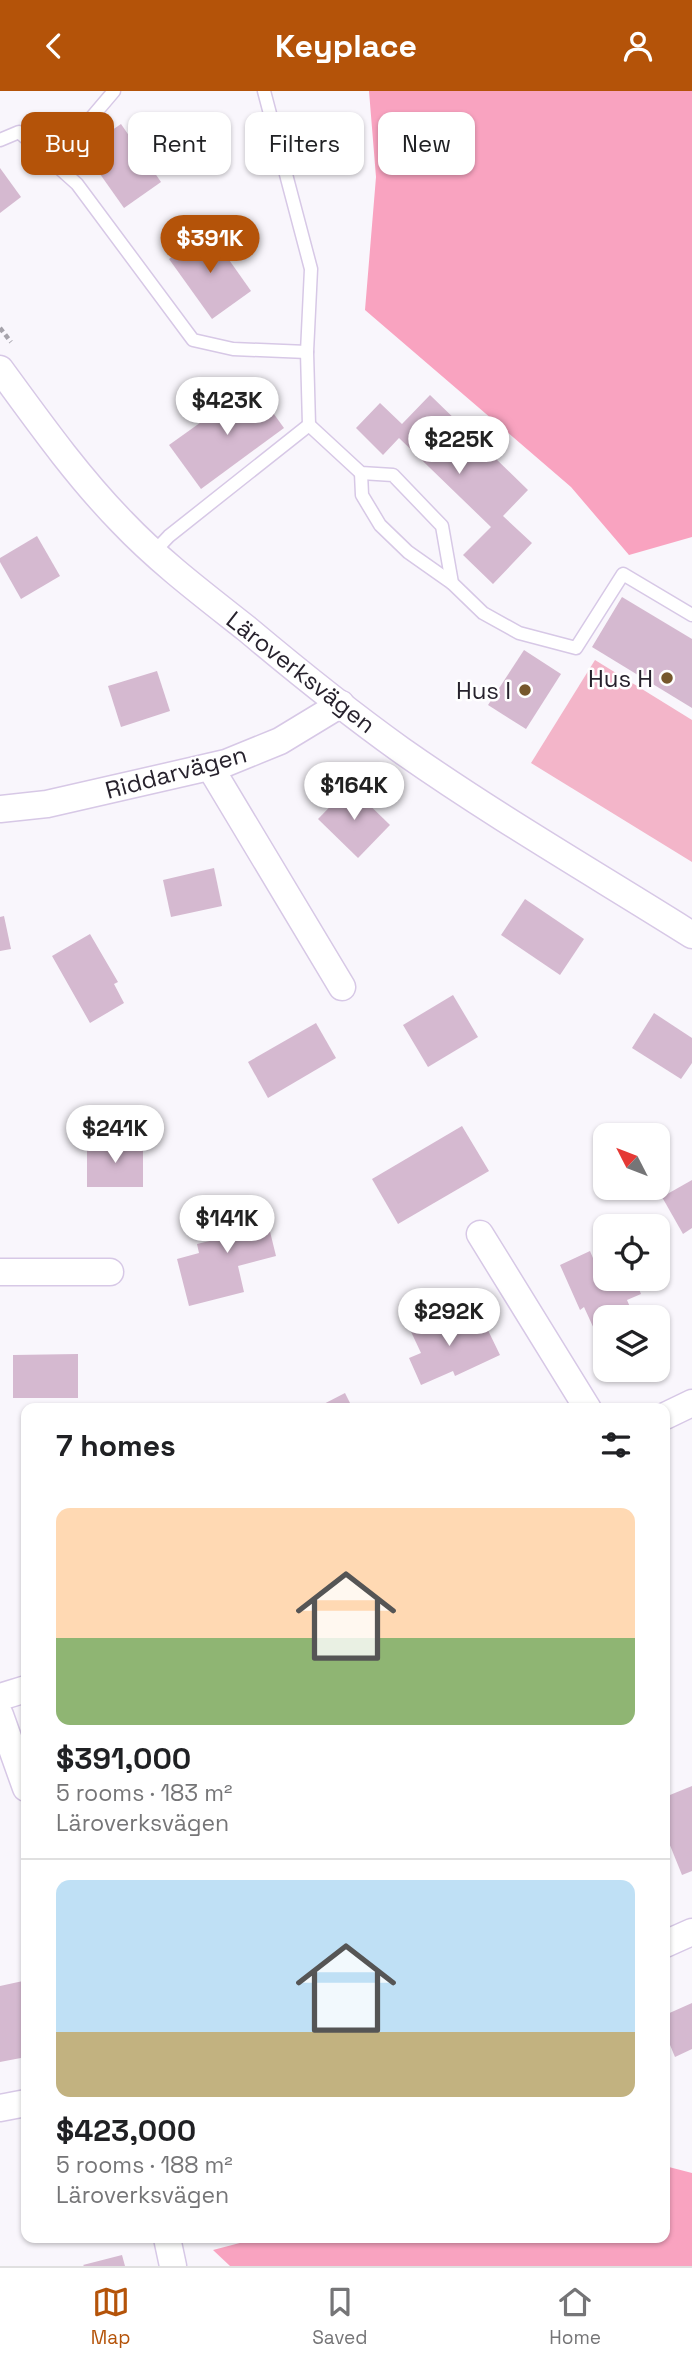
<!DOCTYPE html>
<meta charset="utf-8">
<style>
:root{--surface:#fff;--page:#f6f6f6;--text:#202124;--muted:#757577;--line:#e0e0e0;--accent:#b45309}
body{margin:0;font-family:"Space Grotesk",sans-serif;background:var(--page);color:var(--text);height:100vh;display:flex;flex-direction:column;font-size:26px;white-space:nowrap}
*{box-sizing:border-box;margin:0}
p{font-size:23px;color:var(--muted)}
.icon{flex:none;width:38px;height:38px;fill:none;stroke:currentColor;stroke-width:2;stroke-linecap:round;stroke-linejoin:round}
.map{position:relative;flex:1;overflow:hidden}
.panel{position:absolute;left:21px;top:1312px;width:649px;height:840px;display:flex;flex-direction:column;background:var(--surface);border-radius:14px;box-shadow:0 2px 5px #0004}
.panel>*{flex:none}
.hud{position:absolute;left:21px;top:21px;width:651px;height:63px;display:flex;gap:14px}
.needle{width:46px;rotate:312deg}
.tools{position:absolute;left:593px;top:1032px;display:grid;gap:14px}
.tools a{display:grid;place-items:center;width:77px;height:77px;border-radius:14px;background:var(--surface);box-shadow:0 2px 5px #0004;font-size:35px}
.price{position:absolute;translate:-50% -60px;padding:0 16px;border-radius:24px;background:#fff;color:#222;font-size:23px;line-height:46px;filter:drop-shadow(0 2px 4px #0008)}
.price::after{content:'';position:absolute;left:50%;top:42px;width:21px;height:16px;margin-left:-10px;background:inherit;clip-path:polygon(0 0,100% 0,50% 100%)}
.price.on{background:var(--accent);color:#fff}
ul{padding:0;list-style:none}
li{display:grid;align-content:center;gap:14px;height:371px;padding:0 35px}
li+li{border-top:2px solid var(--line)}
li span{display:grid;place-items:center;height:217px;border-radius:14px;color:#555}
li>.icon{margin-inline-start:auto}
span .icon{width:126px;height:126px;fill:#fffc;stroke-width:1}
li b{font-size:30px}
h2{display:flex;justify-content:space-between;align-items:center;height:84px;padding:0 35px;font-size:30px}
.tag{padding:0 24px;border-radius:14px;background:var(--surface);box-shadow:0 2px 5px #0004;font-size:24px;line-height:63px}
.tag.on{background:var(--accent);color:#fff}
header{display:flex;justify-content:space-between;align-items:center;height:91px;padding:0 35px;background:var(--accent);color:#fff;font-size:32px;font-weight:700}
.tabs{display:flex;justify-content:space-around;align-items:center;height:98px;border-top:2px solid var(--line);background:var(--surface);font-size:19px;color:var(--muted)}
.tabs a{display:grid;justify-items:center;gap:4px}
.tabs .on{color:var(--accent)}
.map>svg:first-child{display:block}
</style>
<header><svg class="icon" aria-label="back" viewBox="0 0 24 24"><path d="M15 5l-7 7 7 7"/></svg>Keyplace<svg class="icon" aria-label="person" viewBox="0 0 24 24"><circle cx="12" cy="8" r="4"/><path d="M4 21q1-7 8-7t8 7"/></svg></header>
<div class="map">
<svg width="692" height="2175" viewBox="0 0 692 2175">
<rect width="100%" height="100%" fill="#f9f6fc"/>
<path fill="#f3b5c9" d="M595,569L692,629V771L531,672Z"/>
<g fill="#f9a3c0">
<path d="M369,0H692V446L629,464L571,396L365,219L376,86Z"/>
<path d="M665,2075L692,2082V2175H230L213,2159L259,2147H665Z"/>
</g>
<g fill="#d5b9d0">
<path d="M121,33L161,91L124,117L83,59Z"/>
<path d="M0,77L21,106L0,122Z"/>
<path d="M208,139L251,200L212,228L169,168Z"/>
<path d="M253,294L284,337L201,398L169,354Z"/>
<path d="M430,304L528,399L503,425L532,452L493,493L463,464L491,436L399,347L383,364L356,337L380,312L402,333Z"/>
<path d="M37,445L60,485L21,508L0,471V467Z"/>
<path d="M622,506L692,548V617L592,556Z"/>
<path d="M524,559L561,583L526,638L488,614Z"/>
<path d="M157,580L170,620L121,636L108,595Z"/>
<path d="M350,695L390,734L358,767L318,728Z"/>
<path d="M214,777L222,815L171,826L163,789Z"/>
<path d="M525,808L584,848L560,884L501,844Z"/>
<path d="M4,825L11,858L0,860V826Z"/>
<path d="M90,843L118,891L114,893L124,912L90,932L52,865Z"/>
<path d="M453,904L478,946L428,976L403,934Z"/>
<path d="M654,922L692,947V972L681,988L632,957Z"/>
<path d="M316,932L336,967L268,1007L248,971Z"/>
<path d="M462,1035L489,1080L398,1133L372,1088Z"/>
<rect x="87" y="1053" width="56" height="43"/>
<path d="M692,1089V1137L683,1143L662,1106Z"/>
<path d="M263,1112L276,1165L238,1175L244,1201L189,1215L177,1168L199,1162L197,1153L222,1147L216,1123Z"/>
<path d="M590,1160L601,1186L606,1184V1188H635L641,1203L627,1209L633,1223L625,1227H606V1236L595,1240L584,1216L580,1219L560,1174Z"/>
<path d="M433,1219L445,1246L483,1229L500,1264L455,1285L453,1280L421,1294L409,1267L421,1262L406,1230Z"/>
<path d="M78,1263V1307H13V1264Z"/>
<path d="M345,1302L353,1318H314Z"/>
<path d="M692,1695V1780L682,1784L665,1742V1706Z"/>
<path d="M23,1890L26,1907V1966L0,1971V1895Z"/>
<path d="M692,1912V1958L675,1966L665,1942V1924Z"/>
<path d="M122,2164L125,2175H84L83,2174Z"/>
</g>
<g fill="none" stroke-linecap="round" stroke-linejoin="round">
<defs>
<g id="lane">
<path d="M0,49L19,41L77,93L193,249L233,258L307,261L311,178L264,0"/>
<path d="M53,72L114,0"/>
<path d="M307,261L309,334"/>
<path d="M361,382L362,404L380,434L408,461L452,492"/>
<path d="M153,462L169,445L309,334L361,382L393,384L442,435L452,492L483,522L519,542L576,557L623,483L692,524"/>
</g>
<g id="street">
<path d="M0,278C38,330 77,385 122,431C160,471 204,504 247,538C297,580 348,621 401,659C495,725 595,783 692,844"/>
<path d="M210,676L342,896"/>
<path d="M0,718L47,713L226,672L280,650L341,613"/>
<path d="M480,1143L588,1318"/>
<path d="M0,1181H110"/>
<path d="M665,1325L692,1312"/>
<path d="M0,1606L26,1598"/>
<path d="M0,1624L26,1697"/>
<path d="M665,1853L692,1841"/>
<path d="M0,2017L26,2012"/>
<path d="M167,2147L173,2175"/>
</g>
</defs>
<use href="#lane" stroke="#d7c8e6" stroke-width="15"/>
<use href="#street" stroke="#d7c8e6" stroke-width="29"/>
<path stroke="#a6a3ab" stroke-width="4.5" stroke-dasharray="5 3.5" stroke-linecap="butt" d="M0,237L11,251"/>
<use href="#lane" stroke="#fff" stroke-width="12"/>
<use href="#street" stroke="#fff" stroke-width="26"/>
</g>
<g fill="#76572c" stroke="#fff" stroke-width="2.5">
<circle cx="667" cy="587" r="7"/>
<circle cx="525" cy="599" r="7"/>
</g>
<g text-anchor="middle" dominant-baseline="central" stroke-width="5" stroke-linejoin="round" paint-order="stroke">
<g font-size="24" fill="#27222d" stroke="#fff">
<text transform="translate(301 581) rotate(38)">Läroverksvägen</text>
<text transform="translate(176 681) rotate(-15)">Riddarvägen</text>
</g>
<g font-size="24" fill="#27222d" stroke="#fff" text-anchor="end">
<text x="653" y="587">Hus H</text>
<text x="511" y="599">Hus I</text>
</g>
</g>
</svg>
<div class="tools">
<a><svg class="needle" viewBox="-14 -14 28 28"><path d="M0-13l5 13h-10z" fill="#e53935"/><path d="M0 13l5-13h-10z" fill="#757577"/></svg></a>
<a><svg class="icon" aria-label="locate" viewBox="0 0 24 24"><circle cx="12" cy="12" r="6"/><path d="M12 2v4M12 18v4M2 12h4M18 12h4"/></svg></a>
<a><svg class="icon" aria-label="layers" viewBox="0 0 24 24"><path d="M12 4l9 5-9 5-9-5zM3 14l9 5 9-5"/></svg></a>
</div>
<b class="price on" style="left:210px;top:184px">$391K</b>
<b class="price" style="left:227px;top:346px">$423K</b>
<b class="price" style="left:459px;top:385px">$225K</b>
<b class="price" style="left:354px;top:731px">$164K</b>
<b class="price" style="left:115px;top:1074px">$241K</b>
<b class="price" style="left:227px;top:1164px">$141K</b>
<b class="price" style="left:449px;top:1257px">$292K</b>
<div class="hud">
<a class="tag on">Buy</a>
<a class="tag">Rent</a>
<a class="tag">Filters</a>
<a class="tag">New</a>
</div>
<section class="panel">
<h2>7 homes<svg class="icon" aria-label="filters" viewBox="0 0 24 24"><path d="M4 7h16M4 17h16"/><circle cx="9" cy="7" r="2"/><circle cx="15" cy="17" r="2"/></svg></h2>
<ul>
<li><span style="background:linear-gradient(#ffd9b3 60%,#8fb573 0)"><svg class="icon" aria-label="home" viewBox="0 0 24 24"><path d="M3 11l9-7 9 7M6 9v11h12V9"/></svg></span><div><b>$391,000</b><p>5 rooms · 183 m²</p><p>Läroverksvägen</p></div></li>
<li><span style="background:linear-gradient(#bfe0f5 70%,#c2b280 0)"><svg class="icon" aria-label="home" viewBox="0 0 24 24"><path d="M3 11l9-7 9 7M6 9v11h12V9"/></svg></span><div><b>$423,000</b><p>5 rooms · 188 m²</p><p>Läroverksvägen</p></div></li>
</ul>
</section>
</div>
<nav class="tabs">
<a class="on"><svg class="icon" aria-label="map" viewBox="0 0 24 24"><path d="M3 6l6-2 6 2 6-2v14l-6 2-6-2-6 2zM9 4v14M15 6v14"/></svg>Map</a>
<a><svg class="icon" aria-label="saved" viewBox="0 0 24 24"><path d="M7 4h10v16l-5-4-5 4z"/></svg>Saved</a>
<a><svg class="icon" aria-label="home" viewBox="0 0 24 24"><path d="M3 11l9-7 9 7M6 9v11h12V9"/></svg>Home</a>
</nav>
